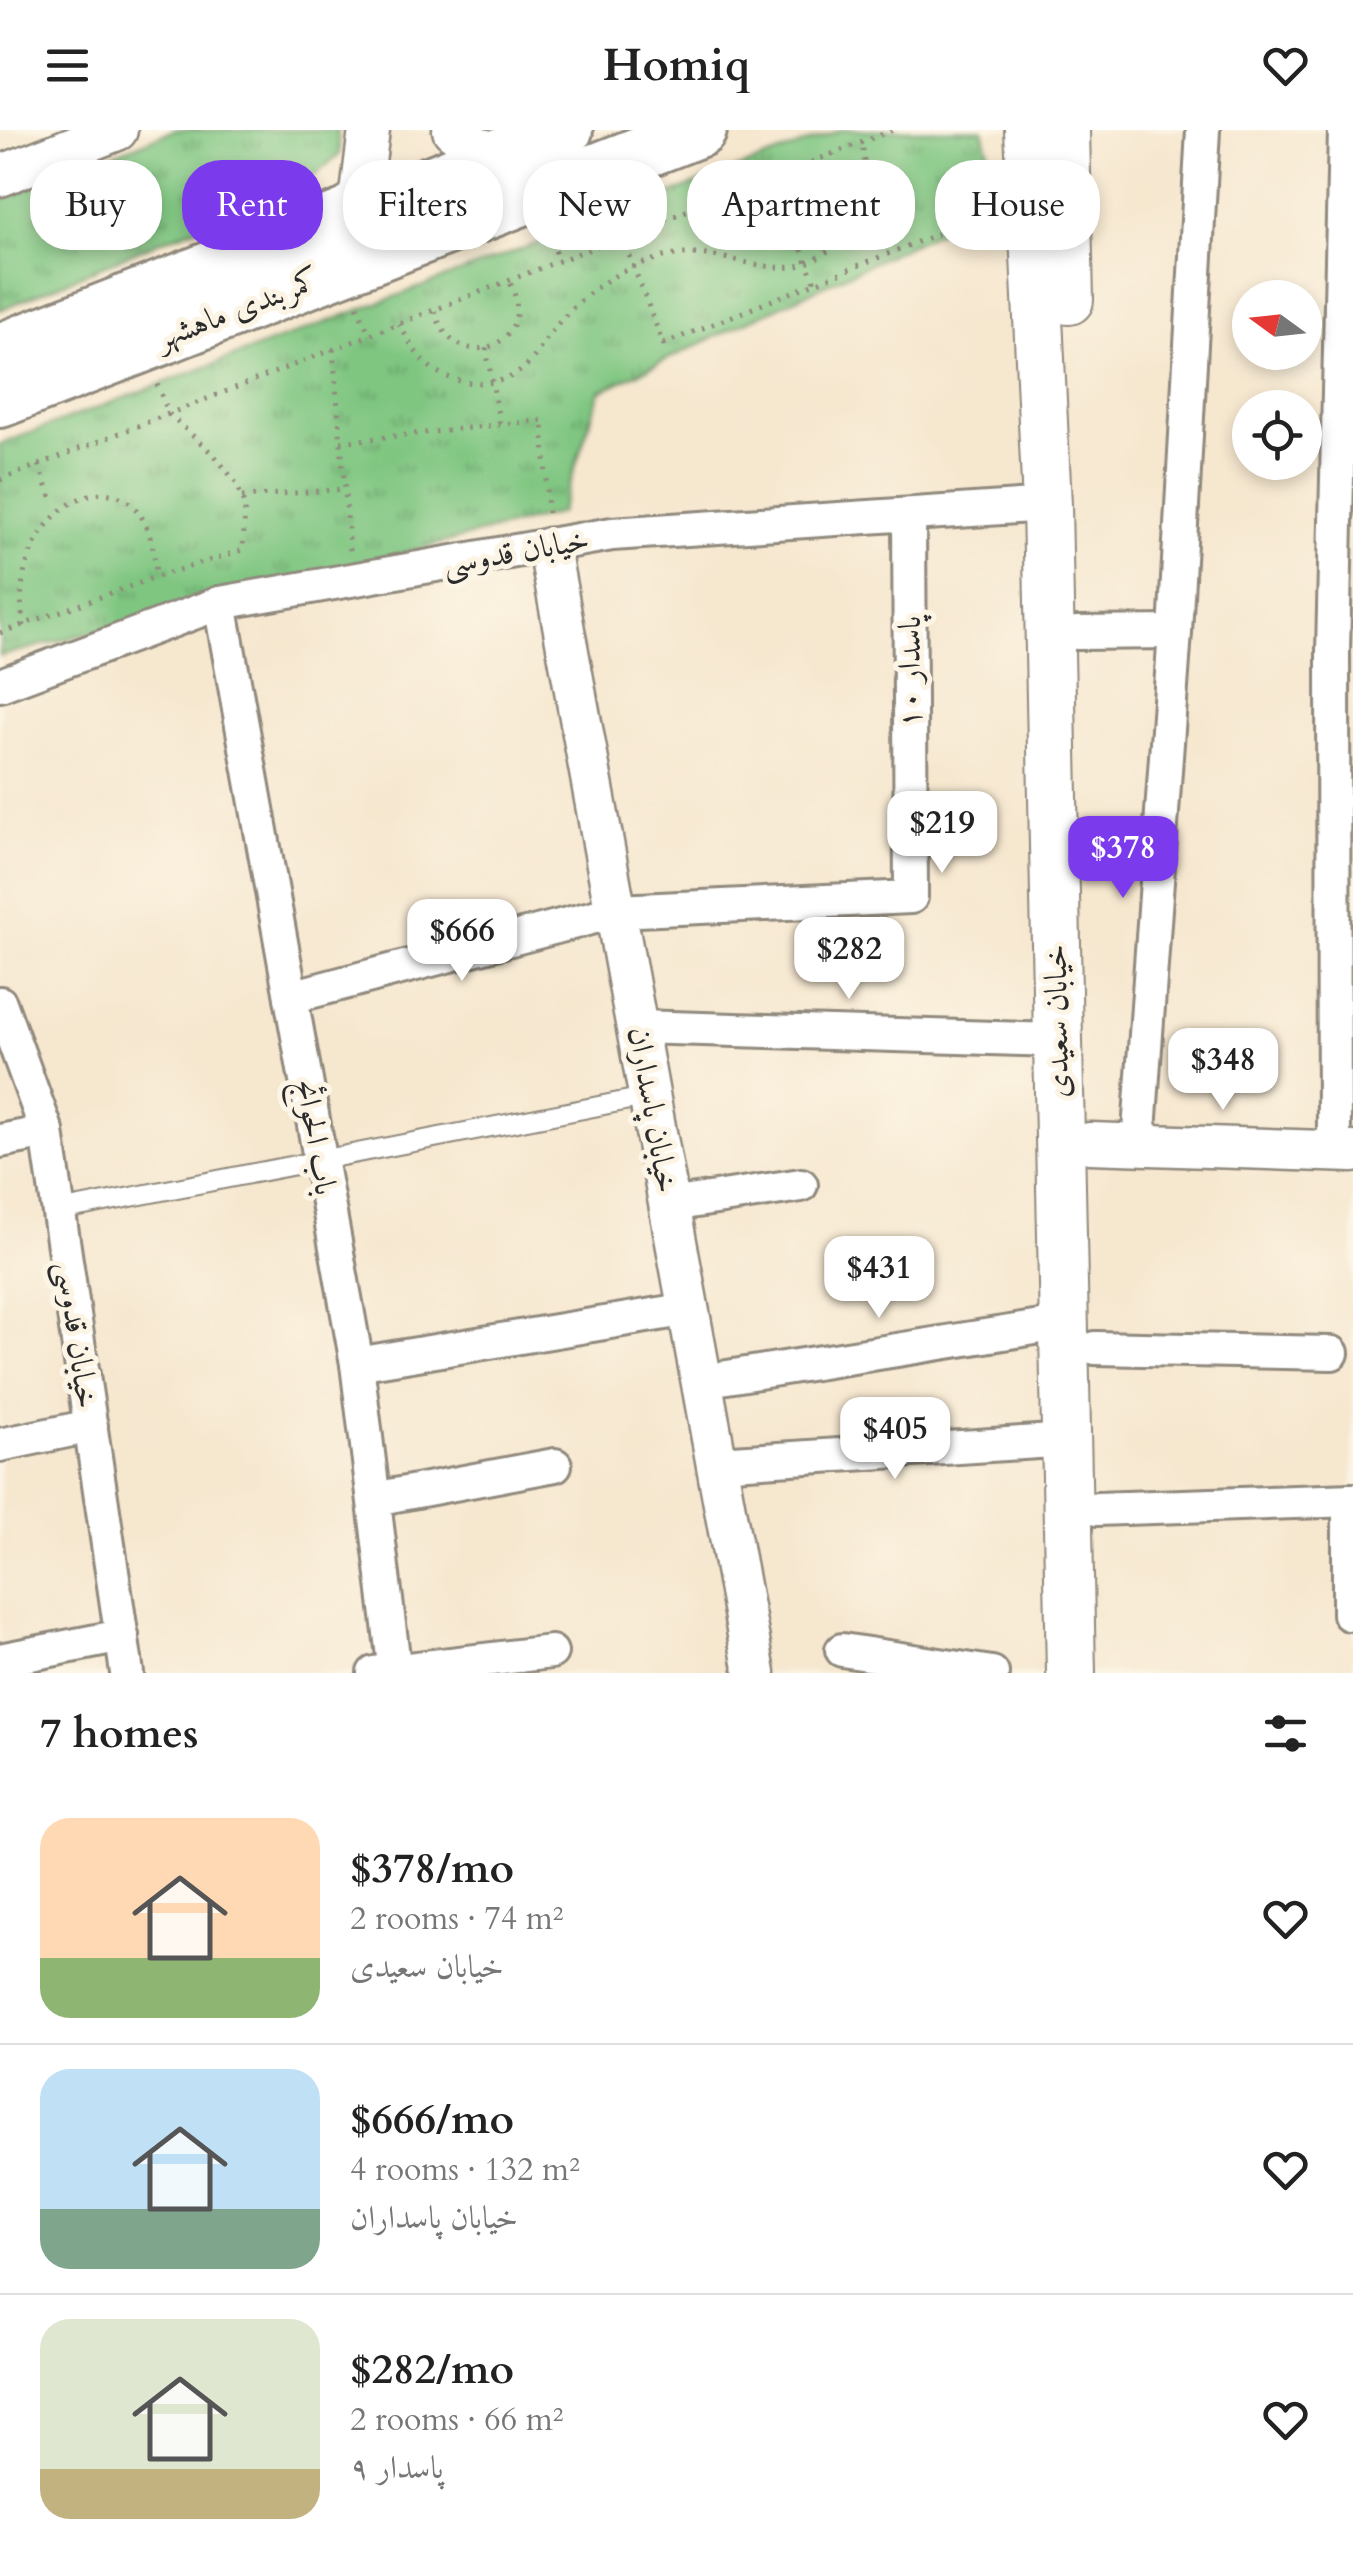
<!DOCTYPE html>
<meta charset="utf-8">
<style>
:root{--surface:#fff;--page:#f2f2f2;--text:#222;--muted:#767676;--line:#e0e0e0;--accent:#7c3aed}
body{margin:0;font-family:Cardo,Amiri,serif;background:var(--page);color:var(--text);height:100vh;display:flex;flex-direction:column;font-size:38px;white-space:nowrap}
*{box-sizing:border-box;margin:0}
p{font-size:32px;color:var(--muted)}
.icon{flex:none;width:55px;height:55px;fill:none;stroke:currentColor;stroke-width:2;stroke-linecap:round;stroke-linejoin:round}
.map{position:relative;height:1543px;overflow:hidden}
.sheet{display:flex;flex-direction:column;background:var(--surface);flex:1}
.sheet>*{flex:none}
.hud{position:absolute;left:30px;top:30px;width:1295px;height:90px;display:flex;gap:20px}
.needle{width:65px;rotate:285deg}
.buttons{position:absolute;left:1232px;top:150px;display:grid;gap:20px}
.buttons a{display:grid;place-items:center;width:90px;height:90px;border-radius:50%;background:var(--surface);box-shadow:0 5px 15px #0003;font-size:50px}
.price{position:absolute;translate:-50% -85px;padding:0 22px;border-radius:20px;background:#fff;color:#222;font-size:32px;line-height:65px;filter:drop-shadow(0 2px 5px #0008)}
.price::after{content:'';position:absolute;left:50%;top:60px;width:30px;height:22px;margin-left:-15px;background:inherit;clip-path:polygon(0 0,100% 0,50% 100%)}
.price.on{background:var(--accent);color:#fff}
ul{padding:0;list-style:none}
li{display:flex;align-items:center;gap:30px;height:250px;padding:0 40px}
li+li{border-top:2px solid var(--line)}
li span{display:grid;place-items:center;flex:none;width:280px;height:200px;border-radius:30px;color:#555}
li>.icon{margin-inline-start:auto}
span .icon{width:120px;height:120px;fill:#fffc;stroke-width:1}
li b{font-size:42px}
h2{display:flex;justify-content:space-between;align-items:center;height:120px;padding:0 40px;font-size:42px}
.chip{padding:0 35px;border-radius:40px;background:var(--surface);box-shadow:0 5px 15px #0003;font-size:35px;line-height:90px}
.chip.on{background:var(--accent);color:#fff}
header{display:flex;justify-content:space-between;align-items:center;height:130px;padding:0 40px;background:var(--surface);font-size:45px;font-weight:600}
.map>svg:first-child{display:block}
</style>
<header><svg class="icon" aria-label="menu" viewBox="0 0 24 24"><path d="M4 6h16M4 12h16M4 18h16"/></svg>Homiq<svg class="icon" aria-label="heart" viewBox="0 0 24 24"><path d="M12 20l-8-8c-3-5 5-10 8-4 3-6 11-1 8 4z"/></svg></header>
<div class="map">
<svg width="1353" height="1543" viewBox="0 0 1353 1543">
<defs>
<pattern id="grass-tufts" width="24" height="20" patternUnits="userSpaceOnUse" patternTransform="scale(2.5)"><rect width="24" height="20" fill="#7fc681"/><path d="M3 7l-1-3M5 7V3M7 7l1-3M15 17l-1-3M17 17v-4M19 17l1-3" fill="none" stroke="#68a16a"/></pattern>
</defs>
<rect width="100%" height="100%" fill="#fcf5e5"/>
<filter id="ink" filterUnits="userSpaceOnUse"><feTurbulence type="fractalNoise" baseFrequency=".01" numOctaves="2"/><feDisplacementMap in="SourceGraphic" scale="20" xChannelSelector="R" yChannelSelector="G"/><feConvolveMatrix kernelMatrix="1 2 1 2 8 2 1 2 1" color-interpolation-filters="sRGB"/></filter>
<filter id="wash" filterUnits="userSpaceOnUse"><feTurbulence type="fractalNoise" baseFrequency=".0048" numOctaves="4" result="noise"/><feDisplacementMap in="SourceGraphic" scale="40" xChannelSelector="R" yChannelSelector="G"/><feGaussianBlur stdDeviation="2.25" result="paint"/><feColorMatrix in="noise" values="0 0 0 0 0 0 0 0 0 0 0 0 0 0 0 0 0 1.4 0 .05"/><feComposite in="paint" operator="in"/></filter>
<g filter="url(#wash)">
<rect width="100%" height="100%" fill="#f6e7cf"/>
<g fill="url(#grass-tufts)" stroke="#557856" stroke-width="2.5">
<path d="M174,0H337L340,24L294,63L160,111L0,180V70Z"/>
<path d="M841,0H983L992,38L990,77L600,261L560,383L0,526V314Z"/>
</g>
</g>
<g filter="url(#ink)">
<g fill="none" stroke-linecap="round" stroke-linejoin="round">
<defs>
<path id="service" d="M59,1081L650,966"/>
<g id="minor">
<path d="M220,473L357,1234L395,1543"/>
<path d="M1077,503L1175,502"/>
<path d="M0,555L220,473L612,404L1047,375"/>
<path d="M291,867L617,781L911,767L909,385"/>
<path d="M0,873L47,1002L127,1543"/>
<path d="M638,897L1057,910"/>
<path d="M0,1011L47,1002"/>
<path d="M1138,1015L1175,502L1203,0"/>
<path d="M1334,1022L1333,522L1345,0"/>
<path d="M670,1075L801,1055"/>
<path d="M1095,1218L1332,1223"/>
<path d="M357,1234L689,1179"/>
<path d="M702,1251L1066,1193"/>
<path d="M0,1315L91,1296"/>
<path d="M717,1333L1068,1310"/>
<path d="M374,1369L555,1335"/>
<path d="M1349,1370V1484"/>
<path d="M1097,1379L1353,1370"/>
<path d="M842,1520L992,1543"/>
<path d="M0,1530L122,1506"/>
<path d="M374,1543L551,1522"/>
</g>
<g id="tertiary">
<path d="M453,0L477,18L505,24"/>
<path d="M0,46L117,0"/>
<path d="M342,87L361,64L369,0"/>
<path d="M549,418L755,1543"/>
<path d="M1090,1013L1353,1022"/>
</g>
<g id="secondary">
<path d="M1029,0L1047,375L1071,1543"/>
<path d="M1065,0L1069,170"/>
</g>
<g id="primary">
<path d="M0,220L566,0"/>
<path d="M0,271L700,0"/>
</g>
</defs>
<use href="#service" stroke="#90897d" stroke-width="22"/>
<use href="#minor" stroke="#90897d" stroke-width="38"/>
<use href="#tertiary" stroke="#90897d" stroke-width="45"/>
<use href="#secondary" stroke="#90897d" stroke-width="52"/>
<use href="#primary" stroke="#90897d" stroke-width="58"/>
<g stroke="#90897d" stroke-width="5" stroke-dasharray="2.5 8" stroke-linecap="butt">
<path d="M707,73C718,85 728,96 744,103C754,108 772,107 783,103C823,91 834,65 833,24"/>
<path d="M794,100L815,153"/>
<path d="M548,101L559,131"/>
<path d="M622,106L663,214L997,80"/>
<path d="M357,176L370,205"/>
<path d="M435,181C453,250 543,215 509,151"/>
<path d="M399,194C405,204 411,216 419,226C441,255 494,263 523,239C536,228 545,209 556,196C575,173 606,147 635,136C653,129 674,123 694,124C728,125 760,140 793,137C806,135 817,128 828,121C869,93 868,57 862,12"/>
<path d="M486,218L500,296"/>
<path d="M333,219L350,421"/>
<path d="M341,312L543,290L548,384"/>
<path d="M39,335L51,367"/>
<path d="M0,350L893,0"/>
<path d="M242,367L345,359"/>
<path d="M24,496C0,376 150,294 156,446"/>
<path d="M0,503L156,447L243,420L245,377L237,354L215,326L169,284L156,252"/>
</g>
<use href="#service" stroke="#fff" stroke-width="18"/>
<use href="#minor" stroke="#fff" stroke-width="32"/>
<use href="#tertiary" stroke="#fff" stroke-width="40"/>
<use href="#secondary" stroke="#fff" stroke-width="48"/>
<use href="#primary" stroke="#fff" stroke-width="52"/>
</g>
</g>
<g text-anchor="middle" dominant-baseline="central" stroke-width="10" stroke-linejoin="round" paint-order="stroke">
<g font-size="32" fill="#2b2b2b" stroke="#fcf5e5">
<text transform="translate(238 179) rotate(-21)">کمربندی ماهشهر</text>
<text transform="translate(516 422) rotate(-10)">خیابان قدوسی</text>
<text transform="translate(910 542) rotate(-90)">پاسدار ۱۰</text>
<text transform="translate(1057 891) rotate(-91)">خیابان سعیدی</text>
<text transform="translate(653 980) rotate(80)">خیابان پاسداران</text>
<text transform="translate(316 1007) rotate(80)">باب الحوائج</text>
<text transform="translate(77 1205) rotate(82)">خیابان قدوسی</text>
</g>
</g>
</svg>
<div class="buttons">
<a><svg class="needle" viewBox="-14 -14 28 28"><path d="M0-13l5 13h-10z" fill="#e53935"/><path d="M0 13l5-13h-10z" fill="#767676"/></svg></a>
<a><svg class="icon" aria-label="locate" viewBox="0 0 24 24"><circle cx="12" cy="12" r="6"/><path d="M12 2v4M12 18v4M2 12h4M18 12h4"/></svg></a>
</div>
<b class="price" style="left:942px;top:746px">$219</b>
<b class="price on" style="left:1123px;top:771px">$378</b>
<b class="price" style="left:462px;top:854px">$666</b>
<b class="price" style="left:849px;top:872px">$282</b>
<b class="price" style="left:1223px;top:983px">$348</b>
<b class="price" style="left:879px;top:1191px">$431</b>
<b class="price" style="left:895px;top:1352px">$405</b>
<div class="hud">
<a class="chip">Buy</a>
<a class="chip on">Rent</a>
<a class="chip">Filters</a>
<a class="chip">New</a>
<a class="chip">Apartment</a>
<a class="chip">House</a>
</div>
</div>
<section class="sheet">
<h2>7 homes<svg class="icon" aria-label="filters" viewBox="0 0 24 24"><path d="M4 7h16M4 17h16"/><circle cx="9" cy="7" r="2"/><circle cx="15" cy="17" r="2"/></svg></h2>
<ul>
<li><span style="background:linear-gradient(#ffd9b3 70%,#8fb573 0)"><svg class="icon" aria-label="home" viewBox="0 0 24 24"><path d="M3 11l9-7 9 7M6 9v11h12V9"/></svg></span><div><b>$378/mo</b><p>2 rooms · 74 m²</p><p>خیابان سعیدی</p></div><svg class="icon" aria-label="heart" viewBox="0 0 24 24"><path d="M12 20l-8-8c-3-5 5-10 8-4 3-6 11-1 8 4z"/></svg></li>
<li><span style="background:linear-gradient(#bfe0f5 70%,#7fa58c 0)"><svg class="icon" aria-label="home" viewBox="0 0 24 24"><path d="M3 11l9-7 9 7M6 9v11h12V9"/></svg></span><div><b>$666/mo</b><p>4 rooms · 132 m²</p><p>خیابان پاسداران</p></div><svg class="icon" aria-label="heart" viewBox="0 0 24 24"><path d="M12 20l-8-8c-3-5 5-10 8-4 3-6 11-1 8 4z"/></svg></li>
<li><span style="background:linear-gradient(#dfe7d0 75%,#c2b280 0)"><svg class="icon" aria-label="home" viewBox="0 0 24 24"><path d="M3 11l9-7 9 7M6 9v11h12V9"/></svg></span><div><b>$282/mo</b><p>2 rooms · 66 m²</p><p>پاسدار ۹</p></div><svg class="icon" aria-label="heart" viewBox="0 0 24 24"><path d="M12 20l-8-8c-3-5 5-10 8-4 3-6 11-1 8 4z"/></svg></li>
</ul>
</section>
